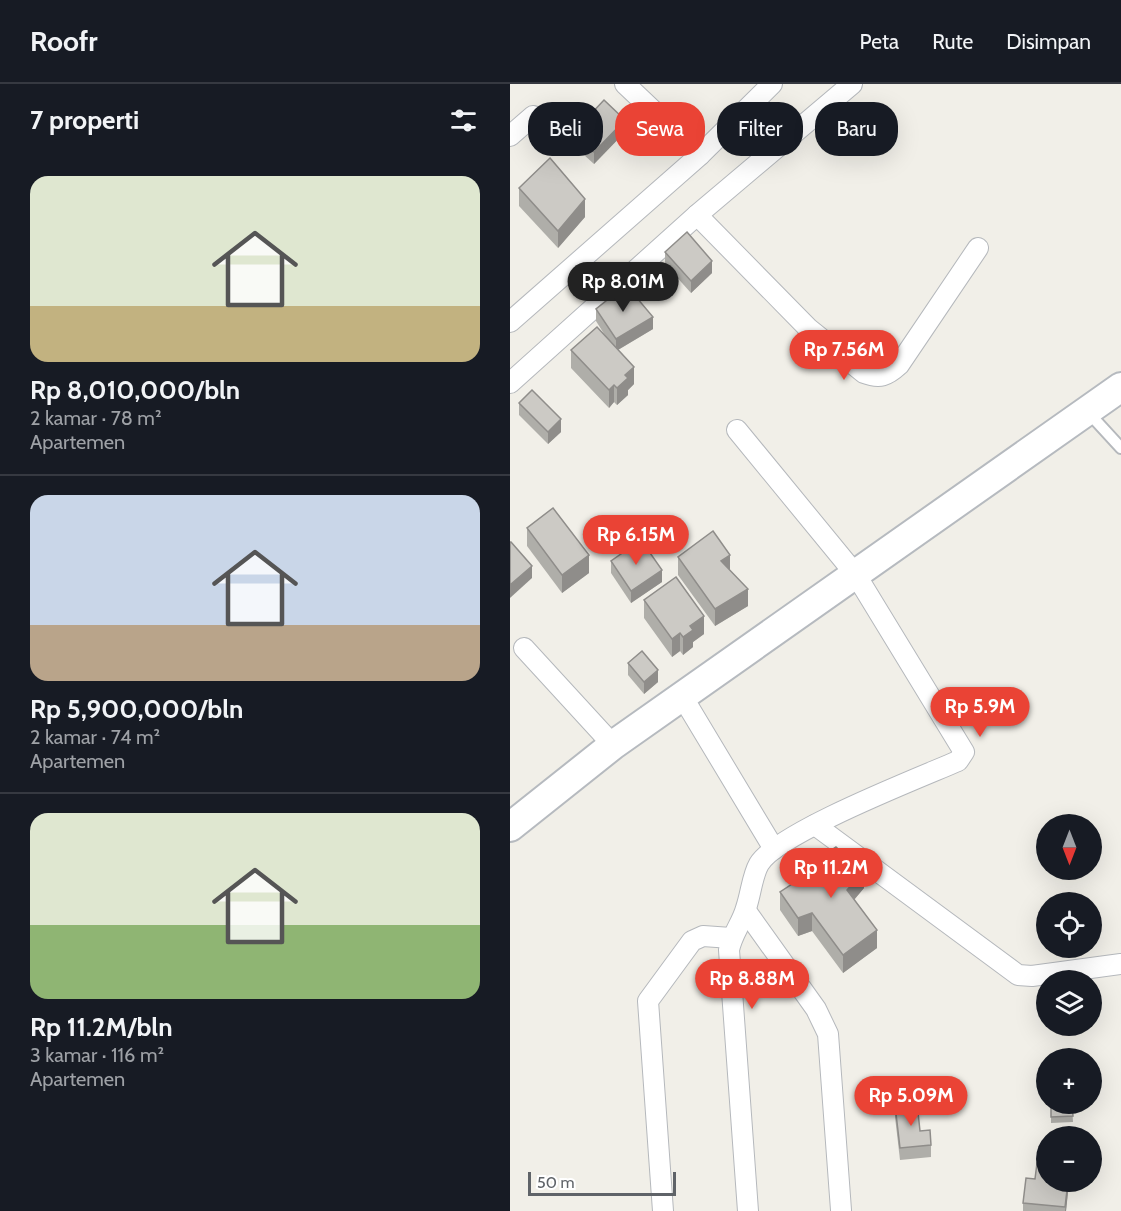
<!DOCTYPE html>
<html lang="id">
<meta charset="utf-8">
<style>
:root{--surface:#171b24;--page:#242831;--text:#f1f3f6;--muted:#9ea1a6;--line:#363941;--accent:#ea4335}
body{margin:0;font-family:Cabin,sans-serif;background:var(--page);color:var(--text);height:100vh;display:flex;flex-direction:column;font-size:22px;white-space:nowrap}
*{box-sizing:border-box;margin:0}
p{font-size:20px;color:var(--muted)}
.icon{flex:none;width:33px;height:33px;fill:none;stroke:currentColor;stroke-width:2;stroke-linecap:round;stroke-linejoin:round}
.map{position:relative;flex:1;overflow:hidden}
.side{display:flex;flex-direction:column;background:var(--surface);width:510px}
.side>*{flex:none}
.hud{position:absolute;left:18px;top:18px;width:502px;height:54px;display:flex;gap:12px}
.needle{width:39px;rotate:180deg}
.buttons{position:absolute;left:526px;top:730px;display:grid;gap:12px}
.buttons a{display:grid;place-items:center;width:66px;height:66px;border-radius:50%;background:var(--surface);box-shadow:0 6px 24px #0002;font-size:30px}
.scale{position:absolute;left:18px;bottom:15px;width:148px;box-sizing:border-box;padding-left:6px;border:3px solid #5f6368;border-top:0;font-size:16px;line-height:21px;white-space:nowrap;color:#5f6368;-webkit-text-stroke:4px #fff;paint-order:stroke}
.price{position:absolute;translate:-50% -51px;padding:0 14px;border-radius:21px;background:var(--accent);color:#fff;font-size:20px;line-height:39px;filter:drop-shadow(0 2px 3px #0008)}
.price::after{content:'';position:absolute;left:50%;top:36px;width:18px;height:14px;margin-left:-9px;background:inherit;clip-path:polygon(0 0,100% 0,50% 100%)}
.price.selected{background:#222;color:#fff}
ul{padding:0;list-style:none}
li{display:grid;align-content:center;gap:12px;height:318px;padding:0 30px}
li+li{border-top:2px solid var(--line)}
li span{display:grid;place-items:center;height:186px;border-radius:18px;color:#555}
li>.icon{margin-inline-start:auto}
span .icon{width:108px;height:108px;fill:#fffc;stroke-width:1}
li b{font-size:26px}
h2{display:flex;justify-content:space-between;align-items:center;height:72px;padding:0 30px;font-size:26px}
.tag{padding:0 21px;border-radius:24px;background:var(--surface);box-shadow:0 6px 24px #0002;font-size:21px;line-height:54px}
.tag.selected{background:var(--accent);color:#fff}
header{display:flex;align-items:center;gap:36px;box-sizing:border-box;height:84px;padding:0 30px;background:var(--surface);border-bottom:2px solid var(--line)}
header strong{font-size:28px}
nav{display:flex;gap:33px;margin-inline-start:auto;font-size:21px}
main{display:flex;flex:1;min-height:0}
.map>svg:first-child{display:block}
</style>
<header>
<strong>Roofr</strong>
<nav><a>Peta</a><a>Rute</a><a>Disimpan</a></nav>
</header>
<main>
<section class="side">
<h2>7 properti<svg class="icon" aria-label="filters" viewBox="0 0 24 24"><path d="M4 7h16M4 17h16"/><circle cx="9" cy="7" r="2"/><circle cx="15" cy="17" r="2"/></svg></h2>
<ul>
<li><span style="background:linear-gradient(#dfe7d0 70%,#c2b280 0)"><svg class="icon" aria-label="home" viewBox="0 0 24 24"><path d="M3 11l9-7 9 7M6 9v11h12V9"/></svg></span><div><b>Rp 8,010,000/bln</b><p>2 kamar · 78 m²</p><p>Apartemen</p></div></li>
<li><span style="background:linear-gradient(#c9d6e8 70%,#b9a48a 0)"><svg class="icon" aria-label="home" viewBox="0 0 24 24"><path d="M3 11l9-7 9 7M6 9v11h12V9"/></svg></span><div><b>Rp 5,900,000/bln</b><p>2 kamar · 74 m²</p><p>Apartemen</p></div></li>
<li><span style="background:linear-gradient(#dfe7d0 60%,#8fb573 0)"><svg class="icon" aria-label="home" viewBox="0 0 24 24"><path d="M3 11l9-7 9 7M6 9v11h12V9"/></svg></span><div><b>Rp 11.2M/bln</b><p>3 kamar · 116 m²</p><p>Apartemen</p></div></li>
</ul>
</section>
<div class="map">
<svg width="611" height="1127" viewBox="0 0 611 1127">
<rect width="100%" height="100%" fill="#f1efe8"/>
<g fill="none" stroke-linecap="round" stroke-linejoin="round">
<defs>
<path id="lane" d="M577,327L611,364"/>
<g id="street">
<path d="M115,0L190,71"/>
<path d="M0,52L23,32"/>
<path d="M187,131L298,244L354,289C370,295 377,292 389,281L468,164"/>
<path d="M0,238L190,71L262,0"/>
<path d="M0,299L187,131L342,0"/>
<path d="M227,346L346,491L454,668L448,677C409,694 267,749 249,780C242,792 241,810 236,824C232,839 222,850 219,866L238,1127"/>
<path d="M14,564L103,661"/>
<path d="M172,612L264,765"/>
<path d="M305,741L508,891L522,892L611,880"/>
<path d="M236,827L306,925L318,950L331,1126"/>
<path d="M153,1127L138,917L182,857L193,852L221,854"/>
</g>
<path id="secondary" d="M0,743L103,661L611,303"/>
</defs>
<use href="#lane" stroke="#b5b8bc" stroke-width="14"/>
<use href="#street" stroke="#b5b8bc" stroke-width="22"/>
<use href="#secondary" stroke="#b6babf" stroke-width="32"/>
<use href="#lane" stroke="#fff" stroke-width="10"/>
<use href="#street" stroke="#fff" stroke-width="20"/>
<use href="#secondary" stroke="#fff" stroke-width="28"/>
</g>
<g fill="#afaea9">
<path d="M115,48L84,80L63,61V49Z"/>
<path d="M9,104L75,133L48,164L9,122Z"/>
<path d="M155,168L202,189L181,209L155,180Z"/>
<path d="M86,225L143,245L108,266L124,300L118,306V311L107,321L104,318L99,324L61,284V266L96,253L86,237Z"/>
<path d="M9,319L51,348L38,360L9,331Z"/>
<path d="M17,444L79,489L52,509L17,462Z"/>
<path d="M168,473L220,486L238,522L205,542L168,491Z"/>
<path d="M101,477L152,498L121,519L101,489Z"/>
<path d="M134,516L194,550L183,558V563L173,571L170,567L162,573L134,534Z"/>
<path d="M118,579L148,598L134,610L118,591Z"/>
<path d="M281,793L354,804L344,816L367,864L333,889L302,847L288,852L270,826V808L281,801Z"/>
<path d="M541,1020H562L563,1038L541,1039Z"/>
<path d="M385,1021L421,1061V1073L390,1076L385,1033Z"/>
<path d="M525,1095L559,1098L556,1127H513V1119Z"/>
</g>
<g fill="#8f8d8a">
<path d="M115,36V48L84,80V68Z"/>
<path d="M75,115V133L48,164V147Z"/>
<path d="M202,177V189L181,209V197Z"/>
<path d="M143,233V245L106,267V255Z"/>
<path d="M124,283V300L118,306V311L107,321V304L115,291Z"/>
<path d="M104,301V318L99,324V306Z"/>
<path d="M51,335V348L38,360V348Z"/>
<path d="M79,471V489L52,509V491Z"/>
<path d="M220,471V489L211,477Z"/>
<path d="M22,482V494L0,514V501Z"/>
<path d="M152,486V498L121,519V507Z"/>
<path d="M238,505V522L205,542V525Z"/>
<path d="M194,532V550L183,558V563L173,571V553L180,542Z"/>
<path d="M170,549V567L162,573V555Z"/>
<path d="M148,586V598L134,610V598Z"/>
<path d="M354,787V804L337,824V806Z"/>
<path d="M302,829V847L288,852V834Z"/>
<path d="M367,846V864L333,889V871Z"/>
<path d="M558,1098H559L556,1127H555Z"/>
</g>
<g fill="#cccac5" stroke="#8f8d8a" stroke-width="1.5">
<path d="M94,16L115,36L84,68L63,49Z"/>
<path d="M40,74L75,115L48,147L9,104Z"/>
<path d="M177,148L202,177L181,197L155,168Z"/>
<path d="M116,201L143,233L106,255L86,225Z"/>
<path d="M87,243L124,283L115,291L118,294L107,304L104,301L99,306L61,266Z"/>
<path d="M22,306L51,335L38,348L9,319Z"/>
<path d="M43,424L79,471L52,491L17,444Z"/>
<path d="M203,447L220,471L211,477L238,505L205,525L168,473Z"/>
<path d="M131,456L152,486L121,507L101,477Z"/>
<path d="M0,458H1L22,482L0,501Z"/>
<path d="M166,493L194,532L180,542L183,546L173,553L170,549L162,555L134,516Z"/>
<path d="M132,567L148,586L134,598L118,579Z"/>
<path d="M326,763L354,787L337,806L367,846L333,871L302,829L288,834L270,808L285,798L281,793Z"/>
<path d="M407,1019L410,1047L420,1046L421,1061L390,1064L385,1021Z"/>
<path d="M541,1020H562L563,1032L541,1033Z"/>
<path d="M527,1079L537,1080V1098H558L555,1123L513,1119L516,1094L525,1095Z"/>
</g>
</svg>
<div class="buttons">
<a><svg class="needle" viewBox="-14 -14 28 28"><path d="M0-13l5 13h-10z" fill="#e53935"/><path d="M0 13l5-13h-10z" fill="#9ea1a6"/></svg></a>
<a><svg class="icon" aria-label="locate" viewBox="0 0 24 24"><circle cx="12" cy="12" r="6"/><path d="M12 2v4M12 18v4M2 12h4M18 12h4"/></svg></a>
<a><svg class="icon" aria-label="layers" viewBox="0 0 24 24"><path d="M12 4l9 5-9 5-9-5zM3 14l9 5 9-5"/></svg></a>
<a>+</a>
<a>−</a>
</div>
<div class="scale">50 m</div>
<b class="price selected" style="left:113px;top:229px">Rp 8.01M</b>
<b class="price" style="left:334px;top:297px">Rp 7.56M</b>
<b class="price" style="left:126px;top:482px">Rp 6.15M</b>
<b class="price" style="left:470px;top:654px">Rp 5.9M</b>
<b class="price" style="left:321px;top:815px">Rp 11.2M</b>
<b class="price" style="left:242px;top:926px">Rp 8.88M</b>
<b class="price" style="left:401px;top:1043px">Rp 5.09M</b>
<div class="hud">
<a class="tag">Beli</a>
<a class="tag selected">Sewa</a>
<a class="tag">Filter</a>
<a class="tag">Baru</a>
</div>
</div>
</main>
